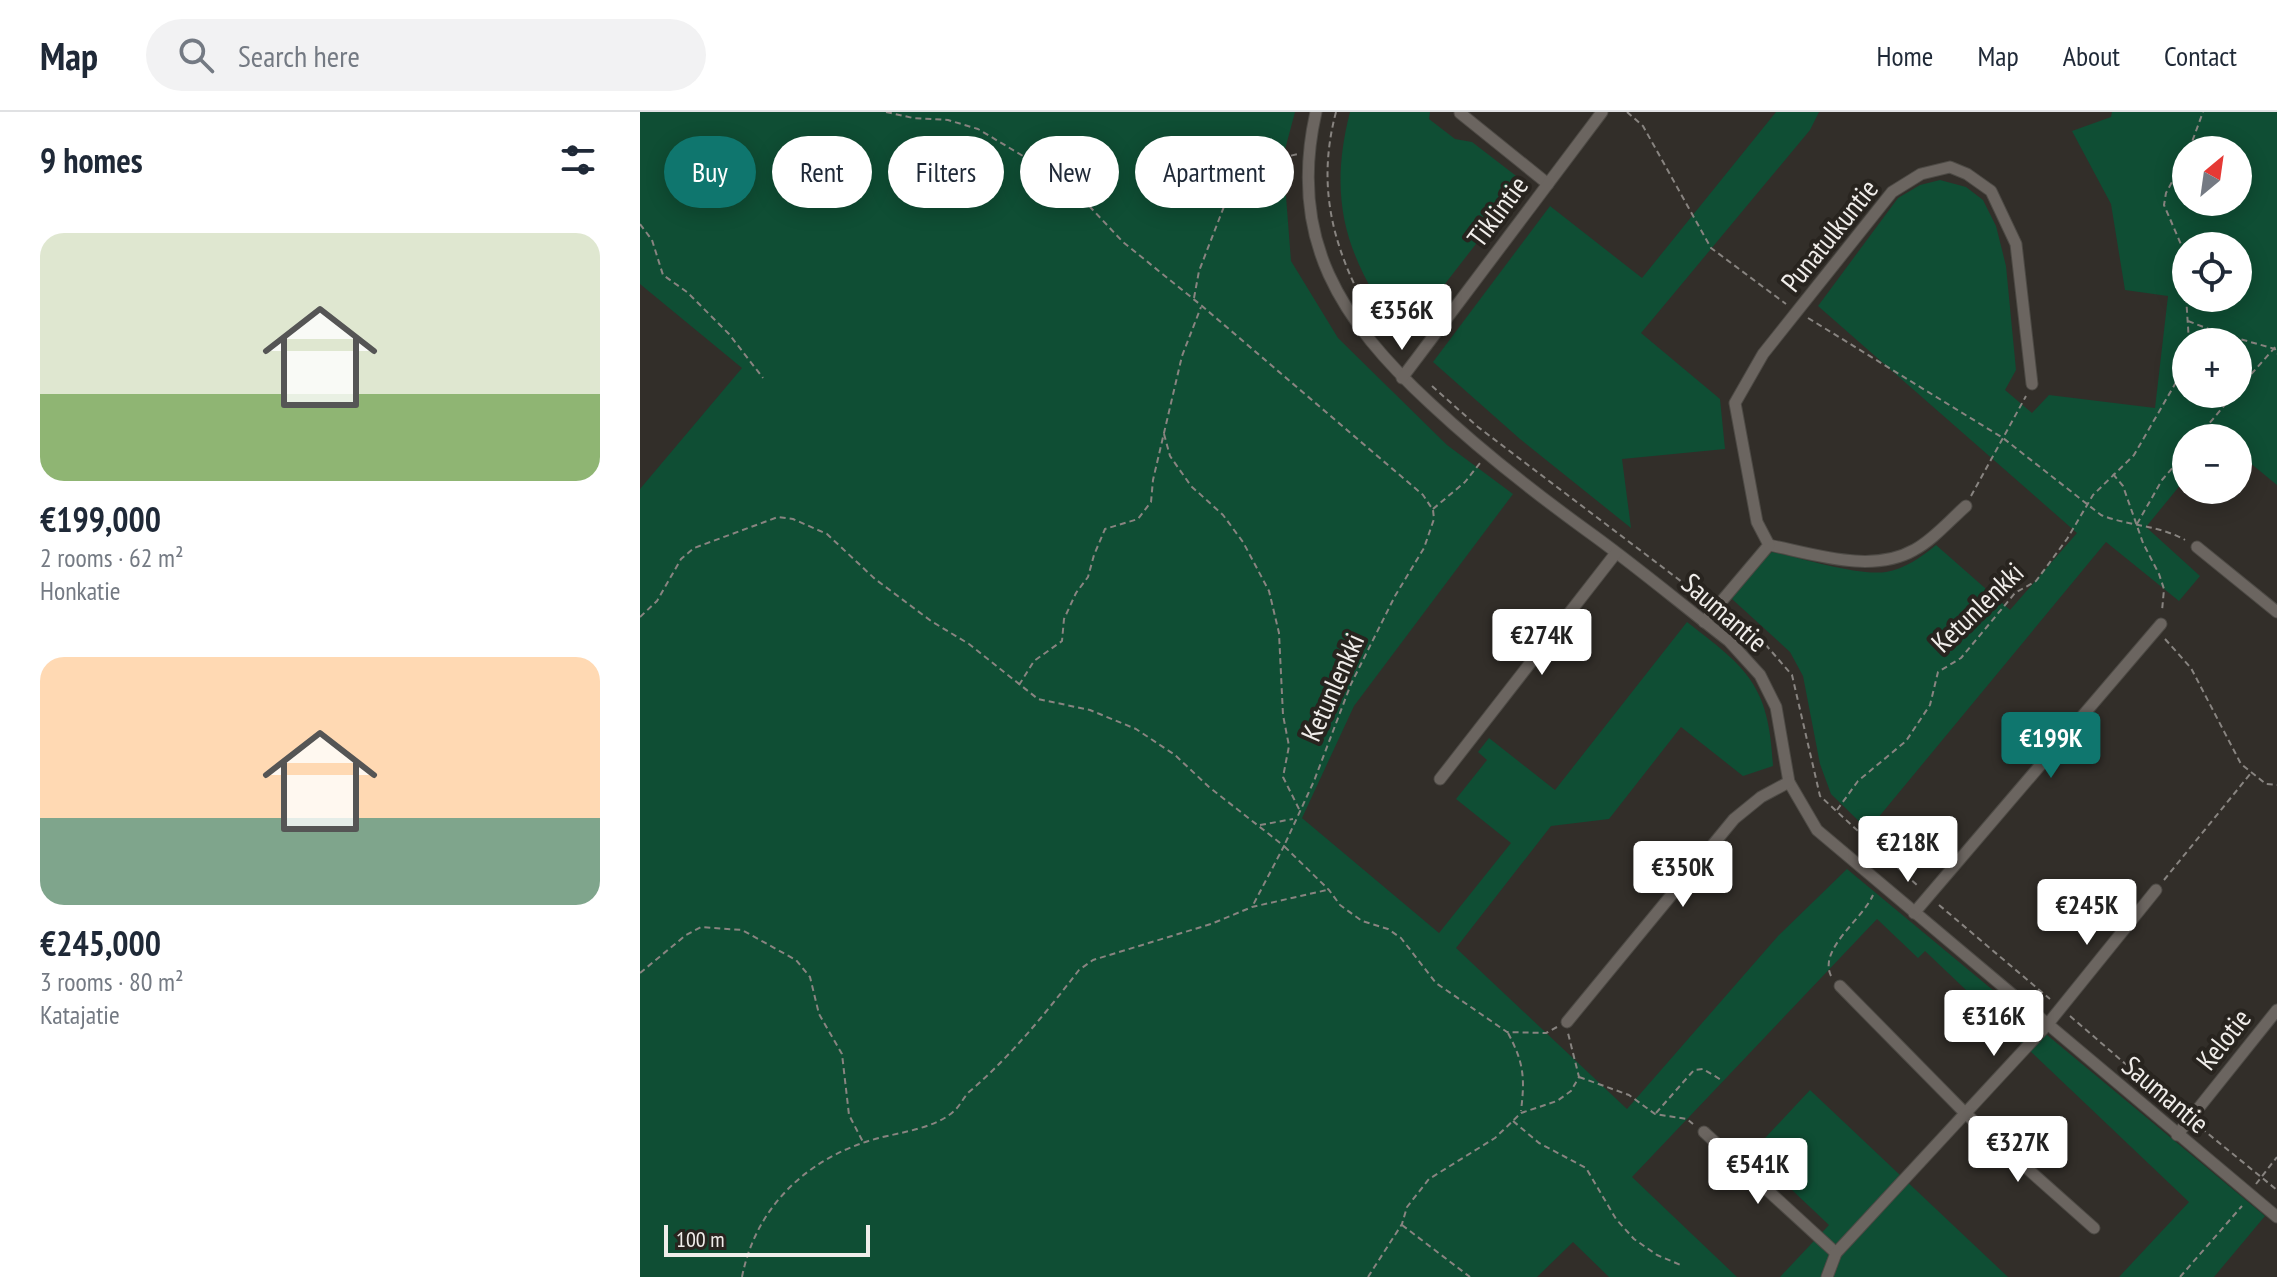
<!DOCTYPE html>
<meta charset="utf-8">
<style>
:root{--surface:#fff;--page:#f2f2f3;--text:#1f2937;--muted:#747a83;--line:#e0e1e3;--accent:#0f766e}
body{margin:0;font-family:"PT Sans Narrow",sans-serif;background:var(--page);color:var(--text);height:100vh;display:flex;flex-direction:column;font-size:30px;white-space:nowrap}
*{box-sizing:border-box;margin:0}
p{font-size:26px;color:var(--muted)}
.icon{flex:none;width:44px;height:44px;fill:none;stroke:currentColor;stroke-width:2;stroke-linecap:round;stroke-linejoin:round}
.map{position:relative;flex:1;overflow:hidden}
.side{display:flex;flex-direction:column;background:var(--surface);width:640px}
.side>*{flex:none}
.banner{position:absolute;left:24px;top:24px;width:760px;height:72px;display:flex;gap:16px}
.needle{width:52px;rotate:29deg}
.buttons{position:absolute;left:1532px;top:24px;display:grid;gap:16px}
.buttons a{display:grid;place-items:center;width:80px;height:80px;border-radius:50%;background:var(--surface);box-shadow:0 4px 20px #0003;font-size:40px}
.scale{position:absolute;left:24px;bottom:20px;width:206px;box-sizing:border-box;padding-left:8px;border:4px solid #f0edea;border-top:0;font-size:22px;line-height:28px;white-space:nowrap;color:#f0edea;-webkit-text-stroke:6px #28241f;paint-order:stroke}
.price{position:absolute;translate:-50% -68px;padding:0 18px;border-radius:8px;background:#fff;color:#222;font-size:26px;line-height:52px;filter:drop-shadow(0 2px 4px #0008)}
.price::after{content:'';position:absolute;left:50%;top:48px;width:24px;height:18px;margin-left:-12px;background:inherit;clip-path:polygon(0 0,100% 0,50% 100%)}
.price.on{background:var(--accent);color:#fff}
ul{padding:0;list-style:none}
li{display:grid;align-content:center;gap:16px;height:424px;padding:0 40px}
li span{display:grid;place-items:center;height:248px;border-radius:24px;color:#555}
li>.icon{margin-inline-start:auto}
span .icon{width:144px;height:144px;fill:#fffc;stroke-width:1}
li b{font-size:34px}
h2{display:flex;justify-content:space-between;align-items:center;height:96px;padding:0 40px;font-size:34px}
.pill{padding:0 28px;border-radius:36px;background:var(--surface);box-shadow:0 4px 20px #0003;font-size:28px;line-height:72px}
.pill.on{background:var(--accent);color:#fff}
header{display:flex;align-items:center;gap:48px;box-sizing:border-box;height:112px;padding:0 40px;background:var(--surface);border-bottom:2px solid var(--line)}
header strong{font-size:38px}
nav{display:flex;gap:44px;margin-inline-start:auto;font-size:28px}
.search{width:560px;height:72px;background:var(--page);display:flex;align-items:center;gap:20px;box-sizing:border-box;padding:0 28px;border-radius:44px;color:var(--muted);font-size:30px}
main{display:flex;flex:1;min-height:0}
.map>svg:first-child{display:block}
</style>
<header>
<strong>Map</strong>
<div class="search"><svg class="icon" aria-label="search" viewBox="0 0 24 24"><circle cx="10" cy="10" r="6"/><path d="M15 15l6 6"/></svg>Search here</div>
<nav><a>Home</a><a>Map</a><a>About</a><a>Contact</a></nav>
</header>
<main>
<section class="side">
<h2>9 homes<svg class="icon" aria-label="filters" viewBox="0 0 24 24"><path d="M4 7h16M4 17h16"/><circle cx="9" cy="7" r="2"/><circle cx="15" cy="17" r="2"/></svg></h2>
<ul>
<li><span style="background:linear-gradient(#dfe7d0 65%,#8fb573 0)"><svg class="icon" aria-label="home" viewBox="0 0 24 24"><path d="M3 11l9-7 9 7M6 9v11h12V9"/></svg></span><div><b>€199,000</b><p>2 rooms · 62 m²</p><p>Honkatie</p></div></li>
<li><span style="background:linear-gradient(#ffd9b3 65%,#7fa58c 0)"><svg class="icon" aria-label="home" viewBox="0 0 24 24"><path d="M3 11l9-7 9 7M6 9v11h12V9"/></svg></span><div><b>€245,000</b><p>3 rooms · 80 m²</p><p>Katajatie</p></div></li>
</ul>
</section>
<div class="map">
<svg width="1637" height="1165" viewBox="0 0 1637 1165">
<rect width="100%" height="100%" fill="#322e29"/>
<g fill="#0f4e34" fill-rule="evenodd">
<path d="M0,0H655L643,45L651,149L698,226L807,333L873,382L714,594L662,706L799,821L871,731L816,687L847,648L838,640L849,626L915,678L1047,510C1108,557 1129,573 1133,654L1103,664L1041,615L969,707L911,714L816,836L987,997L1138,824L1207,757L1625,1104L1574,1165H1479L1549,1090L1285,839L1278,846L1237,807L992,1065L1097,1165H969L933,1130L897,1165H0V377L102,256L0,172Z"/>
<path d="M710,0H790L789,7L815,27L832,30L884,70L763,226C709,150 686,94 710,0Z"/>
<path d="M1136,0H1179L1170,18L1001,221L1080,287L1085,337L982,347L991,416L880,327L793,250L910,94L1002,166Z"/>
<path d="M1472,0H1637V373L1598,341V326H1546V366L1506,415L1560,464L1539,489L1466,430L1228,718L1191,682L1180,652L1163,564L1150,540L1092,487L1109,462L1132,440C1162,446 1217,464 1246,460C1264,457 1282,445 1296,433L1370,498L1437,421L1178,194L1258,86L1280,73L1300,68L1326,75L1343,88L1356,114L1366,154L1376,258L1365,278L1392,301L1409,283L1515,296L1528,184L1485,178L1471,92L1432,19L1471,5ZM1546,38H1598V90H1546ZM1546,134H1598V186H1546ZM1546,230H1598V282H1546Z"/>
<path d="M1170,978L1368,1165H1140L1189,1113L1112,1040Z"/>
</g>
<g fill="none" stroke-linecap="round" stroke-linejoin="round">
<defs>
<g id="street">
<path d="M676,0C647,127 701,209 791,292C840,338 891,378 946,418C995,453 1041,492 1089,529L1120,563L1136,595L1149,670L1177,718L1637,1105"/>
<path d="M820,1L908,72"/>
<path d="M762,266L962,0"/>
<path d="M1129,433C1174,442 1232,462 1274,438C1293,428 1310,408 1326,394"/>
<path d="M1557,435L1637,500"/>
<path d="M1064,510L1129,433L1117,410L1095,291L1123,242L1252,80L1281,62L1310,55L1327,62L1351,79L1376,132L1392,272"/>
<path d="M800,667L976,441"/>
<path d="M1274,801L1521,512"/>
<path d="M1200,874L1326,1002L1454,1116"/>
<path d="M927,910L1094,707L1121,685L1149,670"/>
<path d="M1064,1020L1196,1141"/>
<path d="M1537,1023L1637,898"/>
<path d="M1187,1165L1196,1141L1407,913L1516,778"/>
</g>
</defs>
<use href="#street" stroke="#4d4a45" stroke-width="13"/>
<g stroke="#888480" stroke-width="2" stroke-dasharray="6 4" stroke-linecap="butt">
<path d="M246,0L273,6L308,8L338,17L403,56L435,79L483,130L562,194L783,383L793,398L794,407L784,436L755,484L711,572L674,669L644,734L689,778L700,793L722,809L748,817L761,826L796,871L867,920L906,921L917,915"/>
<path d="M696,0C675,79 695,142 734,210"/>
<path d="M987,0L1003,14L1071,136L1146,192"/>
<path d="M1549,38L1563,0"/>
<path d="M1546,44L1526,81L1524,93L1543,137L1549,230"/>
<path d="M0,112L12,128L23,163L47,180L89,222L123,266"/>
<path d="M554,186L559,159L597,61L607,54L658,42"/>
<path d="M1168,206L1363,326L1461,403C1488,414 1519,413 1545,428"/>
<path d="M1548,209L1579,221"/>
<path d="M1565,230L1579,221L1635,237L1637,242"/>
<path d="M792,274L838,315L1067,489"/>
<path d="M1598,277L1637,233"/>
<path d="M524,322L530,344L551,374L583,403L603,430L629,479L639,521L643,603L649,634L643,665L660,699"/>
<path d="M1557,326L1594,282"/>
<path d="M1473,362L1483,374L1503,431L1519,462L1524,477L1522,499"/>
<path d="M1331,384L1386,284"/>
<path d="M793,397L825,370L840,351"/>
<path d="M1497,412L1522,368L1546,340"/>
<path d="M1085,503L1125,532L1152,563L1180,684L1279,775"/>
<path d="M0,505L17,489L41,447L54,436L138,405L153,407L187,422L235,467L291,509L329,532L398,587L450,598L496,617L535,643L569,675L644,734L612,795"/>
<path d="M1525,527L1551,556L1601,652L1626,672L1637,673"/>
<path d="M379,573L394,549L422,529L424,507L436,481L448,465L454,443L465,417L498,407L511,390L513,368L542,244L561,195"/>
<path d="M1197,698L1218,669L1266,629L1290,593L1298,560L1321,546L1375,481L1396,469L1427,427L1453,383L1494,343L1546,253"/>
<path d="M620,713L653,707"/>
<path d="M1524,768L1611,661"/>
<path d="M1299,793L1410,887"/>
<path d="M0,861L46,823L61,815L102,818L156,848L170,865L179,902L202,942L209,1003L223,1030"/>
<path d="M1191,864C1178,837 1222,808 1233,783"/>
<path d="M1430,904L1540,999"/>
<path d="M868,921C884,951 885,966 881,999"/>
<path d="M939,965L989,983L1015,1002L1047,1007L1053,1012"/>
<path d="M1016,1001L1054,958L1063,957L1083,969"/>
<path d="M873,1009L899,1031L946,1056L976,1107L994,1127L1017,1143L1043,1154"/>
<path d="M1561,1016L1637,1078"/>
<path d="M1616,1072L1637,1045"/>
<path d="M762,1113L830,1165"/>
<path d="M102,1165C116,1093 170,1044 239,1026C262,1020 296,1016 314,999C320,994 323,986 329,980C371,944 405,902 439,858L453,848L571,812L612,795L687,778"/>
<path d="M728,1165L762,1112L767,1095L789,1067L855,1026L881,1001L917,989L931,979L939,965L928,921"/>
<path d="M1540,1165L1602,1094"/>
</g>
<use href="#street" stroke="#6b6560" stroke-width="11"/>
</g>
<g text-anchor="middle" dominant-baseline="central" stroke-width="8" stroke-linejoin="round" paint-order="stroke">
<g font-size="28" fill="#f0edea" stroke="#28241f">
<text transform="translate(857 99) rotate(-53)">Tiklintie</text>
<text transform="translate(1189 123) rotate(-51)">Punatulkuntie</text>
<text transform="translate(1337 495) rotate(-44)">Ketunlenkki</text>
<text transform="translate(1085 500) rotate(41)">Saumantie</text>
<text transform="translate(692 575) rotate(-66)">Ketunlenkki</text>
<text transform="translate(1583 927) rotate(-52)">Kelotie</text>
<text transform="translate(1526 982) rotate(40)">Saumantie</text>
</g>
</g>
</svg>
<div class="buttons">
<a><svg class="needle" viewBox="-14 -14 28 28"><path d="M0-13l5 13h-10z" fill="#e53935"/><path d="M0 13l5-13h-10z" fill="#747a83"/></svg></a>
<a><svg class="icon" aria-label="locate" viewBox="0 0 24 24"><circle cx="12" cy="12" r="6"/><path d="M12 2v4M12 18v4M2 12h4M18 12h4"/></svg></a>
<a>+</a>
<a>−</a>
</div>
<div class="scale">100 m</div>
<b class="price" style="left:762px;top:240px">€356K</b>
<b class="price" style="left:902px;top:565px">€274K</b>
<b class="price on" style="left:1411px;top:668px">€199K</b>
<b class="price" style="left:1268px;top:772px">€218K</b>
<b class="price" style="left:1043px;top:797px">€350K</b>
<b class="price" style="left:1447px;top:835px">€245K</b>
<b class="price" style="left:1354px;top:946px">€316K</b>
<b class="price" style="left:1378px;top:1072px">€327K</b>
<b class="price" style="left:1118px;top:1094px">€541K</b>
<div class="banner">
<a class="pill on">Buy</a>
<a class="pill">Rent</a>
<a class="pill">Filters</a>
<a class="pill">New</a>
<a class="pill">Apartment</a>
</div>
</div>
</main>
